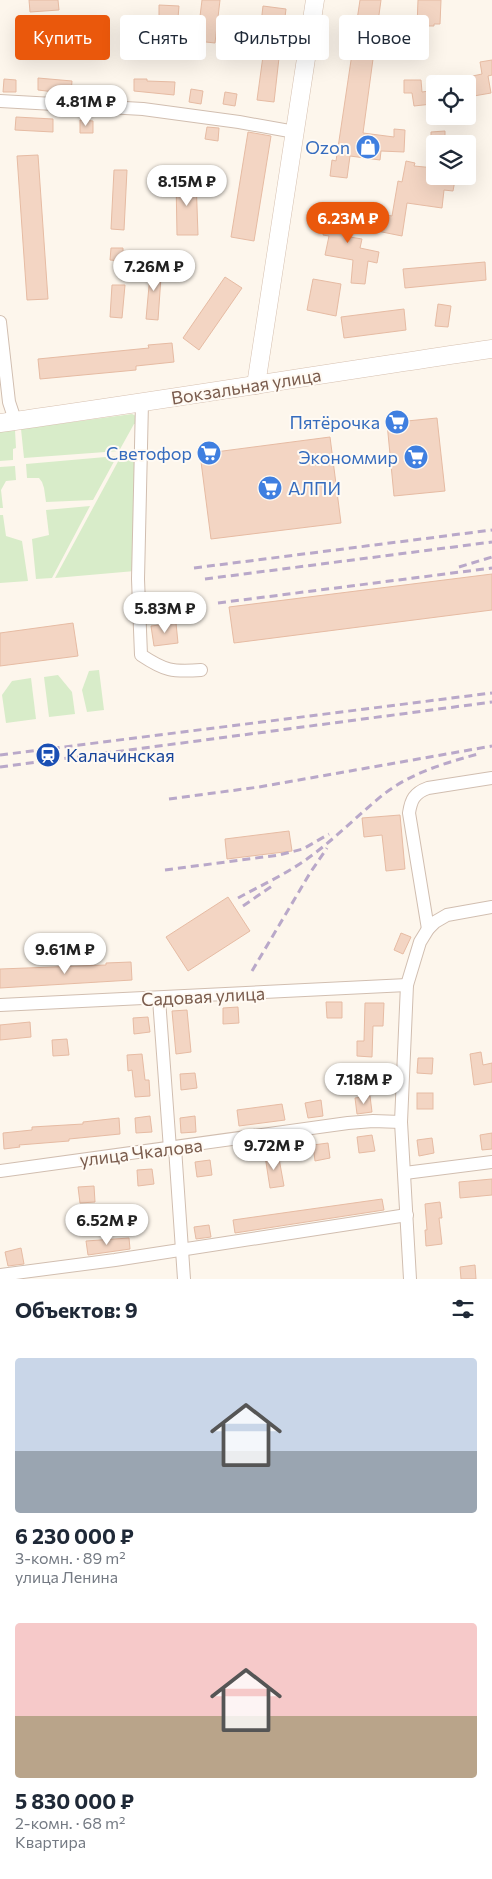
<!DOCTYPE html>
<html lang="ru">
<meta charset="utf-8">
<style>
:root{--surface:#fff;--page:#f2f2f3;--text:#1f2937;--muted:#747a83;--accent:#ea580c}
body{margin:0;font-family:Commissioner,sans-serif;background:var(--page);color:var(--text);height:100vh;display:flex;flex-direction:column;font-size:19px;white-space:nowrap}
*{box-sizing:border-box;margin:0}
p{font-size:16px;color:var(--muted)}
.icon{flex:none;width:28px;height:28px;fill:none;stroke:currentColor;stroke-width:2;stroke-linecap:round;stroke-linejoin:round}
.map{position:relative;height:1279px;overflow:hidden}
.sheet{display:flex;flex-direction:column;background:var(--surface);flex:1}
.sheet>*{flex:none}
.guide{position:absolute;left:15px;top:15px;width:462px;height:45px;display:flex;gap:10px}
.tools{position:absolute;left:426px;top:75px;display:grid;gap:10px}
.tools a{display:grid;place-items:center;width:50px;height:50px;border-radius:5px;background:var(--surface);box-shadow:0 5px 20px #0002;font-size:25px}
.price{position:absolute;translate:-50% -42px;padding:0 11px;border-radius:18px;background:#fff;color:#222;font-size:16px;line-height:32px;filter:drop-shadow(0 1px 2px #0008)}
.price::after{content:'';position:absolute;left:50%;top:30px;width:15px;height:11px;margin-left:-8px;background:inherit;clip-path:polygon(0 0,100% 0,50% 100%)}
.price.current{background:var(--accent);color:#fff}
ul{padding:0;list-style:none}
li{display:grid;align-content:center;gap:10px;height:265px;padding:0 15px}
li span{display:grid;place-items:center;height:155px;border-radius:5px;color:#555}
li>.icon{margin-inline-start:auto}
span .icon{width:90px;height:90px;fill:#fffc;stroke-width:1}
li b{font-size:21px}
h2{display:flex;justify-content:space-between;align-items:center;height:60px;padding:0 15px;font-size:21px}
.pill{padding:0 18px;border-radius:5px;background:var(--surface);box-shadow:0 5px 20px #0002;font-size:18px;line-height:45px}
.pill.current{background:var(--accent);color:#fff}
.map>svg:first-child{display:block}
</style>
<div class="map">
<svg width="492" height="1279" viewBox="0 0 492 1279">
<rect width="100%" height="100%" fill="#fdf6ec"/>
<g fill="#d8ecc9">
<path d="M132,414L136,416L139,424H134L119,451L24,458L21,429Z"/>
<path d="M15,430L16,448L13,449V460L0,461V431Z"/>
<path d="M139,455L135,571L55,578L121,456Z"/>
<path d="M117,456L93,500L46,502L44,488L42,482L39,478H27L26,464Z"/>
<path d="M15,466L16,480L6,481L1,490L3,508H0V467Z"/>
<path d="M90,506L52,578L36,579L32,539L49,535L46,510Z"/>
<path d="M0,515H3L6,536L22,541L28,581L0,583Z"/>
<path d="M99,670L104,710L87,712L82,690L89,671Z"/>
<path d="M58,675L72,692L75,714L49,717L44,677Z"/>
<path d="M31,678L36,719L6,723L2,695L12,681Z"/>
</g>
<g fill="#f3d5c3" stroke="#e6bba3">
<path d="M29,0H58L59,10L30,12Z"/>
<path d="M202,0H220L215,43L197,41Z"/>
<path d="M360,0H381L363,133L394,137V129L405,130L404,152L381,151L380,160L350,156L347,178L330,176L332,160L336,161Z"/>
<path d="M418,0H441L440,24H434V26H417Z"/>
<path d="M159,5L179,6L178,18H159Z"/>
<path d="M263,6L286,9L282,42L259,40Z"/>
<path d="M394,19H414V30H393Z"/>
<path d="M263,56L279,58L274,102L257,100Z"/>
<path d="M492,60V75L488,76L491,93L468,97V77L482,74L480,62Z"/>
<path d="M38,78L72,81L71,94L38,90Z"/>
<path d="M4,79L16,80V92H3Z"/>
<path d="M134,79H147V81L175,82L174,95L134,91Z"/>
<path d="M404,80H421L422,92L429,91L432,104L414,106L412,93H404Z"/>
<path d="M191,89L203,91L201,104L189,102Z"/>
<path d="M225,92L237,94L235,106L223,104Z"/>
<path d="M16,117L53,119V132L15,130Z"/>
<path d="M80,120L93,121V133H80Z"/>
<path d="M207,127L219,128L218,141L205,139Z"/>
<path d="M445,131V143L431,144V132Z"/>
<path d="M248,132L271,136L254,241L231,237Z"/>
<path d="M38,155L48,299L27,300L17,156Z"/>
<path d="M406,161L415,163L414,166L435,168V176H450L449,179L455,180L453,191L444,190L442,208L407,203L402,236L372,230L375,213L392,216L398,181L402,182Z"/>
<path d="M114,170H127L124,230L111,229Z"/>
<path d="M196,178L198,235H177L176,179Z"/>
<path d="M334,206L355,209L350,237L362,239L360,248L379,252L377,263L368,261L365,284L351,283L353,260L325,255L329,236L323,235L325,223L331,224Z"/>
<path d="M111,248H123V261L110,260Z"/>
<path d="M485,262L486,280L405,288L403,269Z"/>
<path d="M151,264L163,265V277H161L158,320L146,319Z"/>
<path d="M225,277L242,288L199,350L183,338Z"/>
<path d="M313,279L341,284L336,316L307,310Z"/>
<path d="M112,285H125L122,318L110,317Z"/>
<path d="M438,304L451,306L448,327L435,326Z"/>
<path d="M404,309L406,330L344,338L341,317Z"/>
<path d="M172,343L174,362L136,366V370L40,379L38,359L149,348L148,345Z"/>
<path d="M437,418L445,491L394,496L387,423Z"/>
<path d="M330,437L341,523L211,539L200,454Z"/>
<path d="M492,574V610L234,643L229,607Z"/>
<path d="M73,623L78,656L0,666V633Z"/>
<path d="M176,623L178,643L154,646L151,626Z"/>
<path d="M400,815L405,869L386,871L382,835L364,837L362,818Z"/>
<path d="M289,831L292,851L227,859L225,839Z"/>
<path d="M228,897L250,931L188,971L166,937Z"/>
<path d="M401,933L411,937L403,954L394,950Z"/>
<path d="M131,962L132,980L0,988V969L106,965V963Z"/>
<path d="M326,1002H342V1018H327Z"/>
<path d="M365,1003H384L383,1026H373L372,1057L357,1056V1041H364Z"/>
<path d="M238,1007L239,1023L223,1024V1008Z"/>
<path d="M187,1010L191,1052L176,1054L172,1011Z"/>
<path d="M148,1017L150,1032L134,1034L133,1018Z"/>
<path d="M30,1022L31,1037L0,1040V1025Z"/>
<path d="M67,1039L69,1055L53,1056L52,1040Z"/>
<path d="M481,1052L483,1065L492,1063V1082L474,1085L470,1054Z"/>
<path d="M142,1054L145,1080H149L150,1096L135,1097L132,1070L128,1071L127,1055Z"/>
<path d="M418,1058H433L432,1074L417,1073Z"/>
<path d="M195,1073L197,1088L181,1090L180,1074Z"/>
<rect x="417" y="1093" width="16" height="16"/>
<path d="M370,1096L372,1112L357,1114L355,1098Z"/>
<path d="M321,1100L323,1116L308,1118L305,1103Z"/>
<path d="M282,1104L285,1120L239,1126L237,1110Z"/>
<path d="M150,1116L152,1132L136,1133L135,1118Z"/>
<path d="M195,1116L196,1132L181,1133L180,1118Z"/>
<path d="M119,1118L120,1134L69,1139V1141L19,1145L20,1147L4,1149L3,1133L32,1130V1127L83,1124V1122Z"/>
<path d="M492,1133V1149L482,1150L480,1135Z"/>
<path d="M372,1135L375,1151L359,1153L357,1137Z"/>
<path d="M432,1138L434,1153L419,1156L417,1140Z"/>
<path d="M328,1143L330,1158L315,1161L313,1145Z"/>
<path d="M278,1153L284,1186L270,1188L265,1156Z"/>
<path d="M210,1160L212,1175L197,1177L195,1162Z"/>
<path d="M152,1169L154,1184L138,1186L137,1170Z"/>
<path d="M492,1179V1195L460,1198L459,1182Z"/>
<path d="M94,1186L95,1202L80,1203L78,1187Z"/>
<path d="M382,1199L384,1210L235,1233L233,1220Z"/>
<path d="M440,1202L442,1218H439L442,1244L426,1246L425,1230H427L425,1204Z"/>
<path d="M209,1225L211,1237L196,1239L194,1227Z"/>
<path d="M129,1238L130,1249L88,1255L86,1241Z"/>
<path d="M21,1248L24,1264L8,1266L5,1252Z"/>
<path d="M475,1265L476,1279H461L460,1267Z"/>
</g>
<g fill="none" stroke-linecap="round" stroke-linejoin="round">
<defs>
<g id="minor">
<path d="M0,101L143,109L239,122L295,132"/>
<path d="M0,322L9,402L15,420"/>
<path d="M142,402L138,579L141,655C165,671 172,672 201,670"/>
<path d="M428,929L409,813C411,800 414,793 428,788L492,778"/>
<path d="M159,999L170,1149"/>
<path d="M0,1005L407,985"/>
<path d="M175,1148L184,1279"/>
<path d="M0,1171L348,1123L373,1121L401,1122"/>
<path d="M405,1173L492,1162"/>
<path d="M0,1275L115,1260L407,1215"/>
<path d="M410,1279L401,1122L407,985L420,942L428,929L435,922L447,915L492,907"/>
</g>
<g id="secondary">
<path d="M256,385L315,0"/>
<path d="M0,423C164,400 328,373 492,349"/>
</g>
</defs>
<use href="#minor" stroke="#d1beb0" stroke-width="14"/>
<use href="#secondary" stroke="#d6c0b0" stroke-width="19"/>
<use href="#minor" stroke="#fff" stroke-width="12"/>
<use href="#secondary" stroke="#fff" stroke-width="18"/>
<g stroke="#b9a8c9" stroke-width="3" stroke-dasharray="8 5" stroke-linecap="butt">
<path d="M459,567L492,557"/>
<path d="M194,568L492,530"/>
<path d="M205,579L492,542"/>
<path d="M218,603L492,568"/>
<path d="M0,755L492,693"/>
<path d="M0,767L492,702"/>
<path d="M169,799L259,787L492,746"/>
<path d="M165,870L279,855L303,849L329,834"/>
<path d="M238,898C262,885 290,872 311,856C337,837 359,814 384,794C411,773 445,763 478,754"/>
<path d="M243,906L272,886"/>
<path d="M252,971L310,873L327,848"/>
</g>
</g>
<defs>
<symbol id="shop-disc" viewBox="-11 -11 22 22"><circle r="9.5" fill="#3f7fe0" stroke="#fffaf3"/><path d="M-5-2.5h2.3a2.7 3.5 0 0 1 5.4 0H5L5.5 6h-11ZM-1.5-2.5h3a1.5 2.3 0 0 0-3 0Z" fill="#fff"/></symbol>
<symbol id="supermarket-disc" viewBox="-11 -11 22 22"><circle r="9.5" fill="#3f7fe0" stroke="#fffaf3"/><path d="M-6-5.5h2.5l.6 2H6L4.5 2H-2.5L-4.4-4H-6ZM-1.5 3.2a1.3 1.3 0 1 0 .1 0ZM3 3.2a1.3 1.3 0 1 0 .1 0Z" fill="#fff"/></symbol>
<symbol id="station-disc" viewBox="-11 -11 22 22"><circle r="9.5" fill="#1a4fb4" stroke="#fffaf3"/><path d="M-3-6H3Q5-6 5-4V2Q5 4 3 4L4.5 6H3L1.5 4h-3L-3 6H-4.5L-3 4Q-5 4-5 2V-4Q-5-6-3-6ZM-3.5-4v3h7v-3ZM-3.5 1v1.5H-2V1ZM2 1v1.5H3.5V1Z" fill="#fff"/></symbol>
</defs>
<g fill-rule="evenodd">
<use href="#shop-disc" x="354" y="133" width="28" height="28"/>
<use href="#supermarket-disc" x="383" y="408" width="28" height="28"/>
<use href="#supermarket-disc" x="195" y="439" width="28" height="28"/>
<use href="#supermarket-disc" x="402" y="443" width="28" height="28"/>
<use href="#supermarket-disc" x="256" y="474" width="28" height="28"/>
<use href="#station-disc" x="34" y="741" width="28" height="28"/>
</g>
<g text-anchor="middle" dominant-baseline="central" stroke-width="4" stroke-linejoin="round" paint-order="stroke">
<g font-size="18" fill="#366cbe" stroke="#fffaf3" text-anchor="end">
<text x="350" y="147">Ozon</text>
<text x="380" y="422">Пятёрочка</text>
<text x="192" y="453">Светофор</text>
<text x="398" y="457">Экономмир</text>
<text x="288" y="488" text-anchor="start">АЛПИ</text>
</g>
<g font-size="18" fill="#7a5c4d" stroke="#fffaf3">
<text transform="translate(246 386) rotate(-9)">Вокзальная улица</text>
<text transform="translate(203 996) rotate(-3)">Садовая улица</text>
<text transform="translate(141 1152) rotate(-7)">улица Чкалова</text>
</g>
<g font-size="18" fill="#164399" stroke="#fffaf3" text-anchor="start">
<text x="66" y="755">Калачинская</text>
</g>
</g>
</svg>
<div class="tools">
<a><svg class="icon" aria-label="locate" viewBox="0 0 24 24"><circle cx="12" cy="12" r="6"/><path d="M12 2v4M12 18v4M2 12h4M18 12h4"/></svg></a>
<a><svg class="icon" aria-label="layers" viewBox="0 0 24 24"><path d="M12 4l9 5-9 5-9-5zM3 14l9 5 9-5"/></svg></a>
</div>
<b class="price" style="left:86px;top:127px">4.81M ₽</b>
<b class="price" style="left:187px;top:207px">8.15M ₽</b>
<b class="price current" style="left:348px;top:244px">6.23M ₽</b>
<b class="price" style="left:154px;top:292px">7.26M ₽</b>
<b class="price" style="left:165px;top:634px">5.83M ₽</b>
<b class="price" style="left:65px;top:975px">9.61M ₽</b>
<b class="price" style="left:364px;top:1105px">7.18M ₽</b>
<b class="price" style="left:274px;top:1171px">9.72M ₽</b>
<b class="price" style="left:107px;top:1246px">6.52M ₽</b>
<div class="guide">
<a class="pill current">Купить</a>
<a class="pill">Снять</a>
<a class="pill">Фильтры</a>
<a class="pill">Новое</a>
</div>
</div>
<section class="sheet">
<h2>Объектов: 9<svg class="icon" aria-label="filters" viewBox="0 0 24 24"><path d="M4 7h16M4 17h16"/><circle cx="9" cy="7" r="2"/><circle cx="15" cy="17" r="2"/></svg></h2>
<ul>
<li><span style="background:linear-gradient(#c9d6e8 60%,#9aa5b1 0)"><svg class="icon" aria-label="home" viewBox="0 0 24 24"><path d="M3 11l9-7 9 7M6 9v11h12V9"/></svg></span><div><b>6 230 000 ₽</b><p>3-комн. · 89 m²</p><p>улица Ленина</p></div></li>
<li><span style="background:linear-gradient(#f6c9c9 60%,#b9a48a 0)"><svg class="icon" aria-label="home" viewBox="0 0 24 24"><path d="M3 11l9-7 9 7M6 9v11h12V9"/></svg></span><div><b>5 830 000 ₽</b><p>2-комн. · 68 m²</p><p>Квартира</p></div></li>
</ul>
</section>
